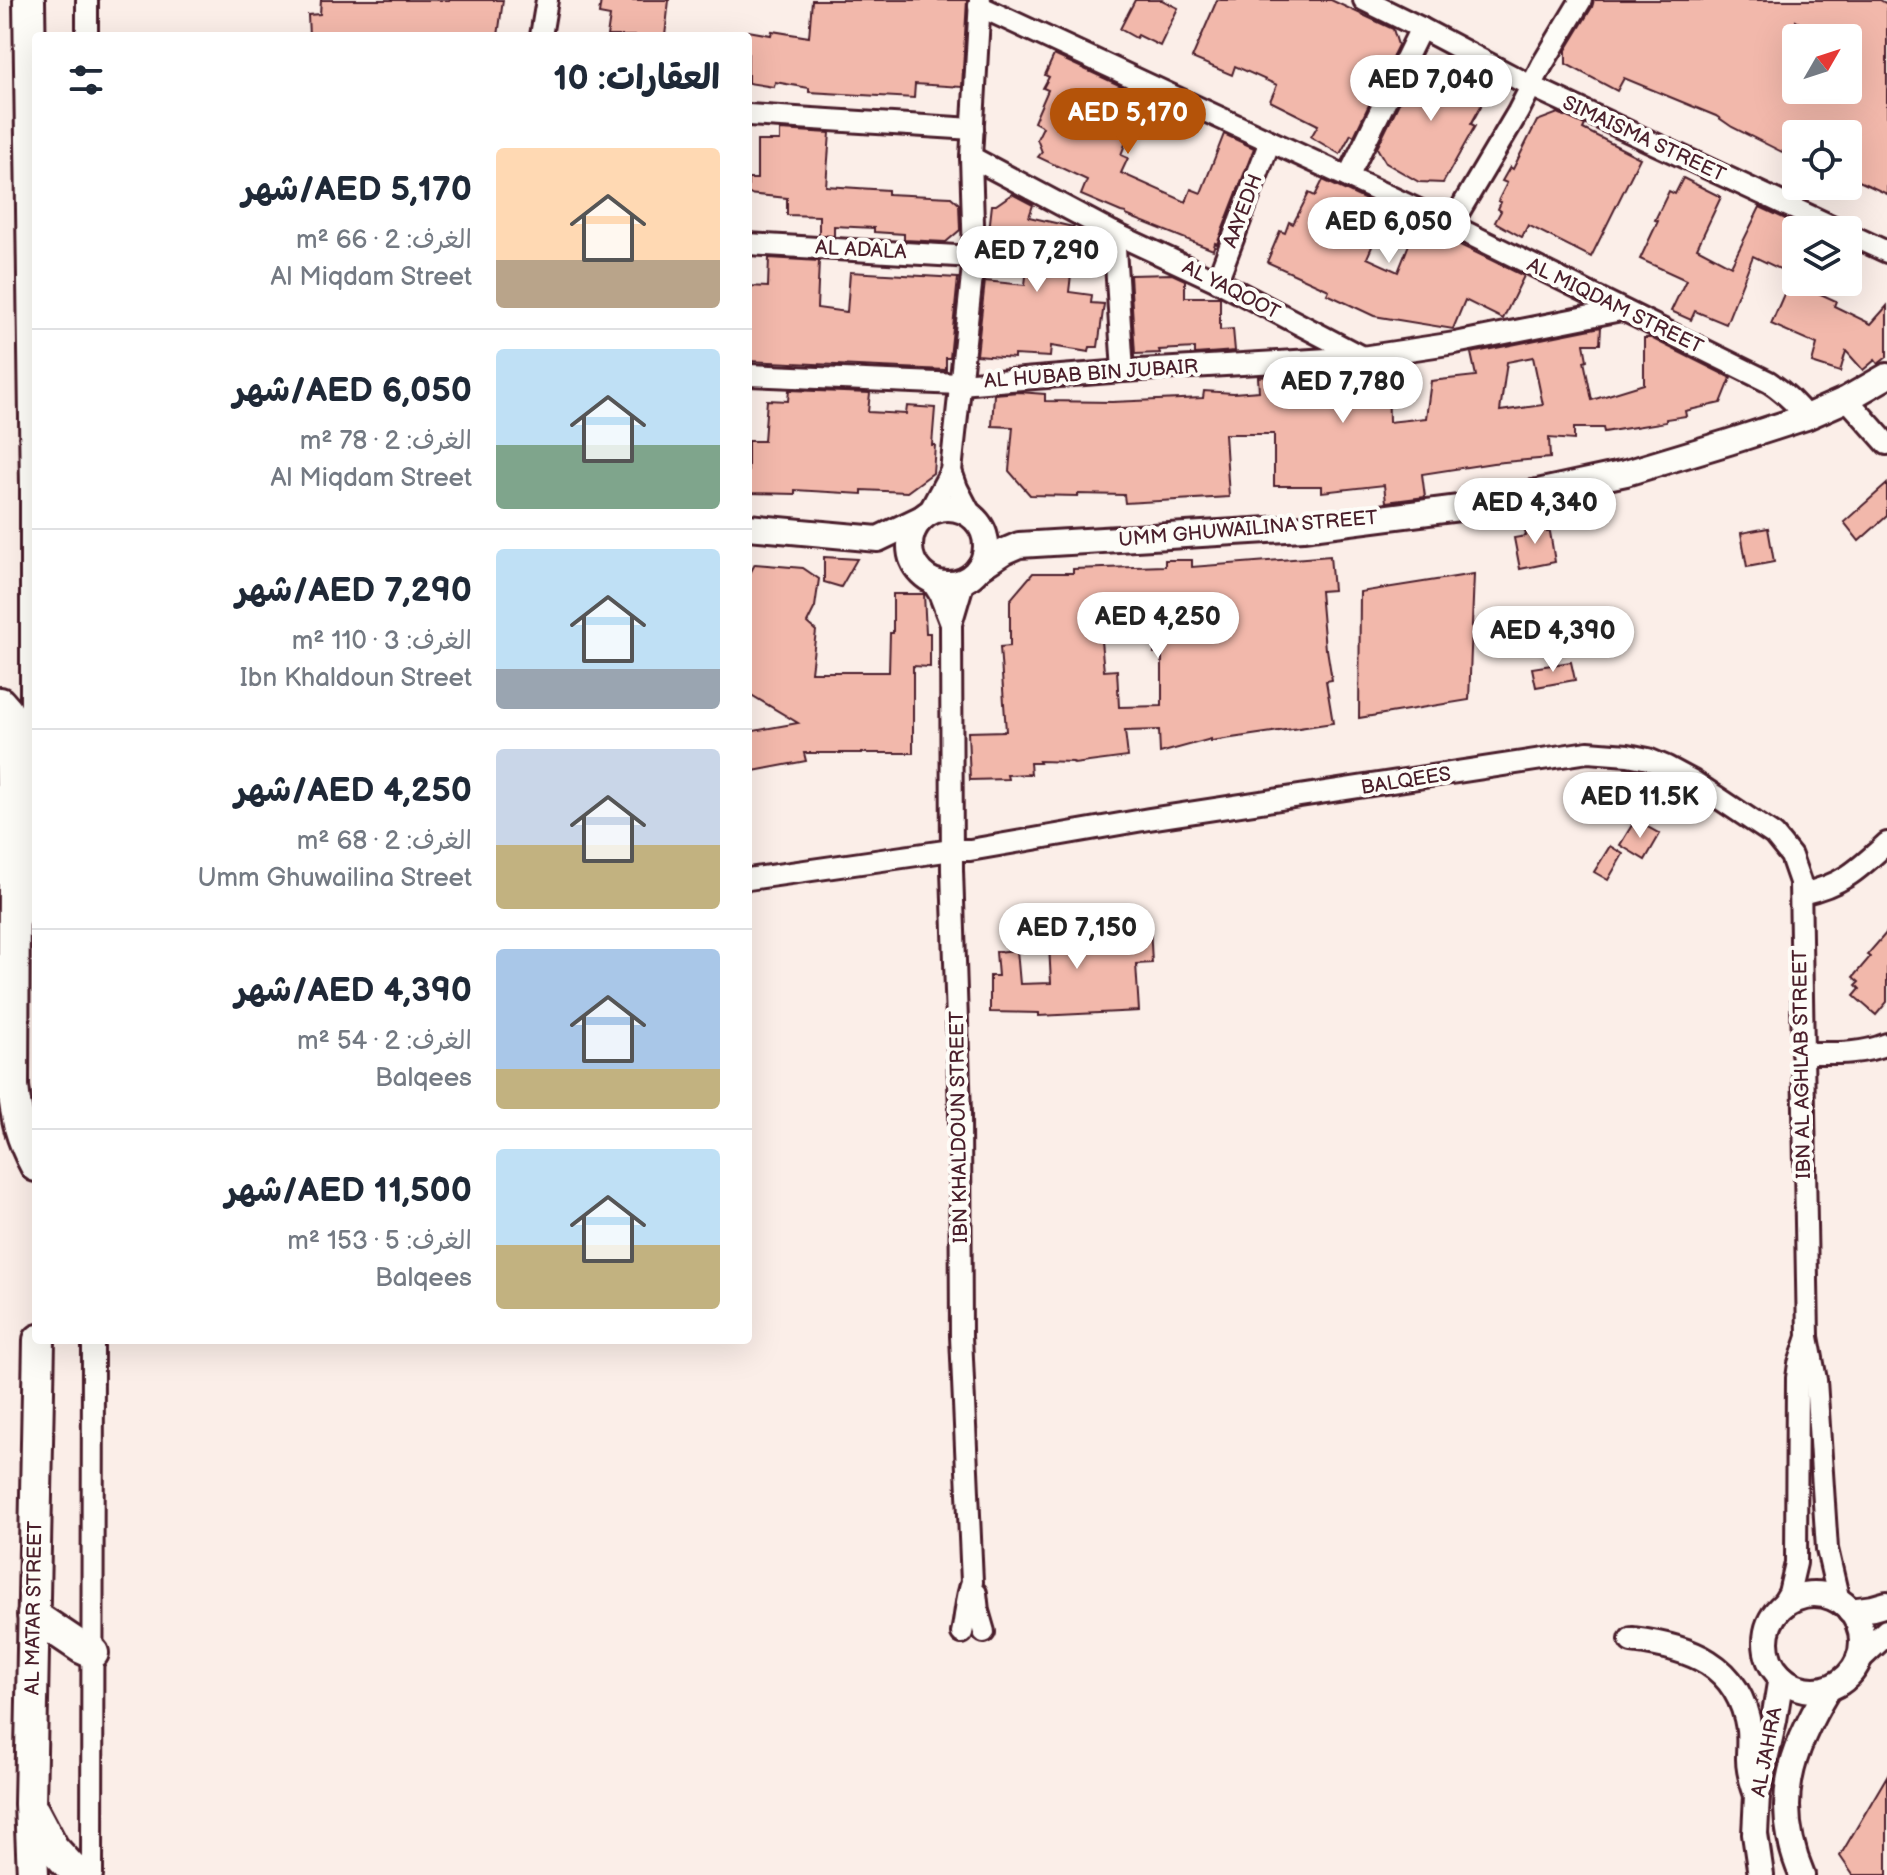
<!DOCTYPE html>
<html lang="ar">
<meta charset="utf-8">
<style>
:root{--surface:#fff;--page:#f6f6f7;--text:#1f2937;--muted:#747a83;--line:#e0e1e3;--accent:#b45309}
body{margin:0;font-family:"Balsamiq Sans","Playpen Sans Arabic",sans-serif;background:var(--page);color:var(--text);direction:rtl;height:100vh;display:flex;flex-direction:column;font-size:30px;white-space:nowrap}
*{box-sizing:border-box;margin:0}
p{font-size:26px;color:var(--muted)}
.icon{flex:none;width:44px;height:44px;fill:none;stroke:currentColor;stroke-width:2;stroke-linecap:round;stroke-linejoin:round}
.map{position:relative;flex:1;overflow:hidden;direction:ltr}
.panel{position:absolute;left:32px;top:32px;width:720px;height:1312px;display:flex;flex-direction:column;background:var(--surface);border-radius:8px;box-shadow:0 8px 32px #0002;direction:rtl}
.panel>*{flex:none}
.needle{width:52px;rotate:51deg}
.tools{position:absolute;left:1782px;top:24px;display:grid;gap:16px}
.tools a{display:grid;place-items:center;width:80px;height:80px;border-radius:8px;background:var(--surface);box-shadow:0 8px 32px #0002;font-size:40px}
.price{position:absolute;translate:-50% -68px;padding:0 18px;border-radius:28px;background:#fff;color:#222;font-size:26px;line-height:52px;filter:drop-shadow(0 2px 4px #0008)}
.price::after{content:'';position:absolute;left:50%;top:48px;width:24px;height:18px;margin-left:-12px;background:inherit;clip-path:polygon(0 0,100% 0,50% 100%)}
.price.selected{background:var(--accent);color:#fff}
ul{padding:0;list-style:none}
li{display:flex;align-items:center;gap:24px;height:200px;padding:0 32px}
li+li{border-top:2px solid var(--line)}
li span{display:grid;place-items:center;flex:none;width:224px;height:160px;border-radius:8px;color:#555}
li>.icon{margin-inline-start:auto}
span .icon{width:96px;height:96px;fill:#fffc;stroke-width:1}
li b{font-size:34px}
h2{display:flex;justify-content:space-between;align-items:center;height:96px;padding:0 32px;font-size:34px}
.map>svg:first-child{display:block}
</style>
<div class="map">
<svg width="1887" height="1875" viewBox="0 0 1887 1875">
<rect width="100%" height="100%" fill="#fbeee8"/>
<filter id="ink" filterUnits="userSpaceOnUse"><feTurbulence type="fractalNoise" baseFrequency=".0125" numOctaves="2"/><feDisplacementMap in="SourceGraphic" scale="16" xChannelSelector="R" yChannelSelector="G"/><feConvolveMatrix kernelMatrix="1 2 1 2 8 2 1 2 1" color-interpolation-filters="sRGB"/></filter>
<g filter="url(#ink)">
<g fill="#f2b8ab" stroke="#4a1f2b" stroke-width="2" fill-rule="evenodd">
<path d="M321,0H503L498,36H309L308,15L320,14Z"/>
<path d="M601,0H669L665,36H607L610,16L599,14Z"/>
<path d="M812,0H967L962,87L915,84L914,98L809,92V88L775,82L774,87L748,83V31L771,35L772,31L809,37Z"/>
<path d="M1135,0H1162L1178,8L1160,46L1138,35L1136,38L1120,29Z"/>
<path d="M1217,0H1331L1393,29L1398,45L1354,136L1351,134L1340,154L1311,137L1318,125L1270,101L1277,85L1235,66L1232,75L1192,58Z"/>
<path d="M1594,0H1880L1887,4V194L1848,176V134H1796V159L1732,127L1716,116L1624,78L1617,91L1566,64V50L1592,7ZM1796,21L1826,38H1848V90H1796Z"/>
<path d="M1054,55L1145,97L1138,119L1135,118L1121,155L1128,158L1121,173L1186,202L1191,189L1201,193L1224,134L1254,148L1217,244L1215,243L1213,250L1126,215V213L1121,212L1081,195L1087,180L1038,157L1042,152L1037,139L1043,127L1034,122L1048,90L1043,88L1049,77L1045,75Z"/>
<path d="M1439,60L1476,82L1481,106L1471,124L1475,126L1443,183L1419,182L1386,163L1377,148L1418,64Z"/>
<path d="M1558,113L1585,125L1583,129L1640,158L1591,257L1528,225L1522,237L1495,222L1501,211L1498,209L1501,202L1498,201L1507,183L1502,181L1510,167L1513,169L1537,121Z"/>
<path d="M780,130L830,133L826,186L888,190V194L951,197L959,204L960,230L946,242L904,240V234L874,232V228L834,226V236L819,235V216L787,215V198L748,194V179H757V141H780Z"/>
<path d="M1683,178L1721,197L1697,248L1731,266L1760,207L1796,224V251L1786,272L1753,256L1726,324L1695,311L1691,320L1671,311L1686,280L1640,259L1658,221L1655,220L1669,191L1675,194Z"/>
<path d="M1323,180L1366,200L1361,211L1383,221L1367,258L1398,272L1417,224L1524,276L1503,319L1465,300L1453,329L1374,316L1327,294L1329,290L1267,262L1280,231L1285,233L1289,222L1293,224L1309,193L1315,196Z"/>
<path d="M1012,194L1033,205L1029,217L1073,227L1069,249H1074L1069,292L1092,295L1091,303L1104,304L1098,347H1090L1089,352L1051,346L1050,357L1014,355V358L977,355L985,281L1025,285L1031,233L989,231L992,205H996Z"/>
<path d="M769,258L819,261L817,308L847,312L850,272L958,278L950,358H946V370L748,361V286L768,287Z"/>
<path d="M1172,274L1185,280V297H1220V330L1233,329L1235,351L1195,354V348L1159,350L1160,353L1135,354L1130,275Z"/>
<path d="M1790,280L1836,301L1834,306L1871,324L1887,306V357L1878,364L1875,360L1863,370L1846,351L1840,372L1812,363L1817,344L1771,324Z"/>
<path d="M1601,327L1600,344H1584L1587,360L1584,361L1592,400L1644,384V338H1651L1731,378L1721,403L1685,411L1686,416L1666,419V422L1604,432L1603,428H1574V440L1549,438L1550,458L1493,463L1422,474L1425,497L1386,502L1384,485L1322,492V486H1274V434H1225L1229,497L1125,503L1124,495L1078,494V496L1030,495L1009,471L1013,427L992,426L994,394L1019,392L1045,394V401L1112,402L1203,398L1204,391L1233,393L1259,391L1258,377L1310,373L1336,375V372L1353,371L1388,373L1389,422L1426,418L1431,381L1476,376L1471,353ZM1533,357L1543,405L1500,411L1507,362Z"/>
<path d="M789,390L870,393L868,412L906,414L907,406L935,408L932,445H935L933,473L907,492L862,490V494L795,490V494L748,493V441H764L767,400L788,401Z"/>
<path d="M1887,484V516L1859,541L1844,522Z"/>
<path d="M1546,521L1547,532H1550L1555,562L1520,569L1514,538L1526,536L1524,525Z"/>
<path d="M1768,528L1774,562L1747,567L1741,533Z"/>
<path d="M1330,556L1333,590L1320,591L1325,649H1327L1332,680L1326,681L1333,723L1211,741V739L1160,753L1159,730L1125,731L1128,757L1074,764L1073,762L1039,761L1040,763H1030L1031,774L1007,775L1008,779L970,780L968,732L1006,731L1000,647L1010,646V600L1033,573H1073V569L1165,566V560H1192V567ZM1155,629L1154,653H1162V706L1119,707L1117,670L1104,671L1100,631Z"/>
<path d="M824,557L857,559L841,587L824,582Z"/>
<path d="M755,564L803,568L819,579L815,607L807,623L816,631L811,672H889L890,633H893V594H924L926,633H930V667L913,666V753H804L806,761L748,772V732L798,723L748,693V577Z"/>
<path d="M1474,574L1469,700L1359,718L1360,592Z"/>
<path d="M1571,662L1575,680L1536,687L1532,668Z"/>
<path d="M1635,820L1660,834L1645,860L1620,845Z"/>
<path d="M1610,846L1623,854L1608,880L1594,872Z"/>
<path d="M1088,911L1089,928L1150,925L1152,963L1136,964L1139,1011L1039,1016V1013L990,1012V976H998L996,952L1017,950L1020,984L1051,983L1048,926H1056V912Z"/>
<path d="M1887,932V1002L1876,1015L1854,996L1860,989L1856,985L1859,982L1853,977L1870,957L1867,955Z"/>
<path d="M1887,1776V1875H1853L1840,1856Z"/>
</g>
<g fill="none" stroke-linecap="round" stroke-linejoin="round">
<defs>
<g id="minor">
<path d="M87,0V36"/>
<path d="M1364,0L1421,28L1531,86L1840,230"/>
<path d="M979,6L1451,225L1769,382C1784,392 1795,402 1806,417"/>
<path d="M541,36L547,0"/>
<path d="M748,115L973,129"/>
<path d="M971,157L1114,233L1217,281L1362,357"/>
<path d="M1348,177L1421,28"/>
<path d="M1451,225L1518,112L1542,65L1581,0"/>
<path d="M1114,233L1123,371"/>
<path d="M1848,234L1887,252"/>
<path d="M748,244L974,257"/>
<path d="M1217,281L1270,141"/>
<path d="M748,375L960,384L1123,371L1362,357L1455,343L1621,310"/>
<path d="M1847,399L1887,444"/>
<path d="M951,471L957,488L971,515"/>
<path d="M929,512L951,471L974,257L971,157L980,0"/>
<path d="M930,579L939,593L951,624"/>
<path d="M748,879L952,850H970L1149,819L1588,752L1628,755L1648,759L1667,767L1693,781L1774,835L1791,856L1800,882L1808,1337L1816,1380L1827,1549L1839,1601"/>
<path d="M1801,894C1842,885 1857,871 1887,843"/>
<path d="M1802,1053C1830,1053 1861,1055 1887,1044"/>
<path d="M976,1593L978,1611L984,1632"/>
<path d="M1780,1608L1789,1593L1796,1563L1797,1378L1799,1364L1808,1337"/>
<path d="M962,1633C966,1616 966,1597 972,1582L961,1336L960,1113L952,870L951,624L964,580"/>
<path d="M92,1875L93,1340"/>
</g>
<g id="tertiary">
<circle cx="948" cy="546" r="38"/>
<path d="M748,527L878,539L922,518"/>
<path d="M979,568L1005,551L1019,545L1303,528L1467,507L1626,473L1729,442L1806,417L1847,399L1887,376"/>
<circle cx="1814" cy="1642" r="48"/>
<path d="M1850,1611L1873,1608L1887,1604"/>
<path d="M1632,1640C1689,1647 1739,1663 1749,1729C1750,1739 1749,1749 1749,1759C1749,1772 1753,1784 1757,1795"/>
<path d="M1859,1658L1887,1632"/>
<path d="M1761,1875L1755,1834L1757,1795L1774,1720L1781,1677"/>
<path d="M1802,1875C1772,1805 1790,1751 1828,1689"/>
</g>
<g id="primary">
<path d="M29,0L36,487V910"/>
<path d="M0,703L7,711L10,719L14,885L13,1086C16,1117 21,1138 36,1166"/>
<path d="M33,1615L82,1648L93,1653"/>
<path d="M34,1812L53,1848L78,1875"/>
<path d="M33,1875L30,1804L39,1340"/>
</g>
</defs>
<use href="#minor" stroke="#4a1f2b" stroke-width="26"/>
<use href="#tertiary" stroke="#4a1f2b" stroke-width="30"/>
<use href="#primary" stroke="#4a1f2b" stroke-width="36"/>
<use href="#minor" stroke="#fdfcf7" stroke-width="20"/>
<use href="#tertiary" stroke="#fdfcf7" stroke-width="24"/>
<use href="#primary" stroke="#fdfcf7" stroke-width="30"/>
</g>
</g>
<g text-anchor="middle" dominant-baseline="central" stroke-width="8" stroke-linejoin="round" paint-order="stroke">
<g font-size="20" fill="#4a1f2b" stroke="#fdfcf7">
<text transform="translate(1644 139) rotate(25)">SIMAISMA STREET</text>
<text transform="translate(1243 211) rotate(-69)">AAYEDH</text>
<text transform="translate(861 250) rotate(3)">AL ADALA</text>
<text transform="translate(1231 290) rotate(27)">AL YAQOOT</text>
<text transform="translate(1615 306) rotate(26)">AL MIQDAM STREET</text>
<text transform="translate(1091 374) rotate(-4)">AL HUBAB BIN JUBAIR</text>
<text transform="translate(1248 529) rotate(-5)">UMM GHUWAILINA STREET</text>
<text transform="translate(1406 781) rotate(-9)">BALQEES</text>
<text transform="translate(1802 1064) rotate(-91)">IBN AL AGHLAB STREET</text>
<text transform="translate(959 1127) rotate(-91)">IBN KHALDOUN STREET</text>
<text transform="translate(34 1608) rotate(-89)">AL MATAR STREET</text>
<text transform="translate(1767 1752) rotate(-79)">AL JAHRA</text>
</g>
</g>
</svg>
<div class="tools">
<a><svg class="needle" viewBox="-14 -14 28 28"><path d="M0-13l5 13h-10z" fill="#e53935"/><path d="M0 13l5-13h-10z" fill="#747a83"/></svg></a>
<a><svg class="icon" aria-label="locate" viewBox="0 0 24 24"><circle cx="12" cy="12" r="6"/><path d="M12 2v4M12 18v4M2 12h4M18 12h4"/></svg></a>
<a><svg class="icon" aria-label="layers" viewBox="0 0 24 24"><path d="M12 4l9 5-9 5-9-5zM3 14l9 5 9-5"/></svg></a>
</div>
<b class="price" style="left:1431px;top:123px">AED 7,040</b>
<b class="price selected" style="left:1128px;top:156px">AED 5,170</b>
<b class="price" style="left:1389px;top:265px">AED 6,050</b>
<b class="price" style="left:1037px;top:294px">AED 7,290</b>
<b class="price" style="left:1343px;top:425px">AED 7,780</b>
<b class="price" style="left:1535px;top:546px">AED 4,340</b>
<b class="price" style="left:1158px;top:660px">AED 4,250</b>
<b class="price" style="left:1553px;top:674px">AED 4,390</b>
<b class="price" style="left:1640px;top:840px">AED 11.5K</b>
<b class="price" style="left:1077px;top:971px">AED 7,150</b>
<section class="panel">
<h2>العقارات: 10<svg class="icon" aria-label="filters" viewBox="0 0 24 24"><path d="M4 7h16M4 17h16"/><circle cx="9" cy="7" r="2"/><circle cx="15" cy="17" r="2"/></svg></h2>
<ul>
<li><span style="background:linear-gradient(#ffd9b3 70%,#b9a48a 0)"><svg class="icon" aria-label="home" viewBox="0 0 24 24"><path d="M3 11l9-7 9 7M6 9v11h12V9"/></svg></span><div><b>AED 5,170/شهر</b><p>الغرف: 2 · 66 m²</p><p>Al Miqdam Street</p></div></li>
<li><span style="background:linear-gradient(#bfe0f5 60%,#7fa58c 0)"><svg class="icon" aria-label="home" viewBox="0 0 24 24"><path d="M3 11l9-7 9 7M6 9v11h12V9"/></svg></span><div><b>AED 6,050/شهر</b><p>الغرف: 2 · 78 m²</p><p>Al Miqdam Street</p></div></li>
<li><span style="background:linear-gradient(#bfe0f5 75%,#9aa5b1 0)"><svg class="icon" aria-label="home" viewBox="0 0 24 24"><path d="M3 11l9-7 9 7M6 9v11h12V9"/></svg></span><div><b>AED 7,290/شهر</b><p>الغرف: 3 · 110 m²</p><p>Ibn Khaldoun Street</p></div></li>
<li><span style="background:linear-gradient(#c9d6e8 60%,#c2b280 0)"><svg class="icon" aria-label="home" viewBox="0 0 24 24"><path d="M3 11l9-7 9 7M6 9v11h12V9"/></svg></span><div><b>AED 4,250/شهر</b><p>الغرف: 2 · 68 m²</p><p>Umm Ghuwailina Street</p></div></li>
<li><span style="background:linear-gradient(#a9c7e8 75%,#c2b280 0)"><svg class="icon" aria-label="home" viewBox="0 0 24 24"><path d="M3 11l9-7 9 7M6 9v11h12V9"/></svg></span><div><b>AED 4,390/شهر</b><p>الغرف: 2 · 54 m²</p><p>Balqees</p></div></li>
<li><span style="background:linear-gradient(#bfe0f5 60%,#c2b280 0)"><svg class="icon" aria-label="home" viewBox="0 0 24 24"><path d="M3 11l9-7 9 7M6 9v11h12V9"/></svg></span><div><b>AED 11,500/شهر</b><p>الغرف: 5 · 153 m²</p><p>Balqees</p></div></li>
</ul>
</section>
</div>
